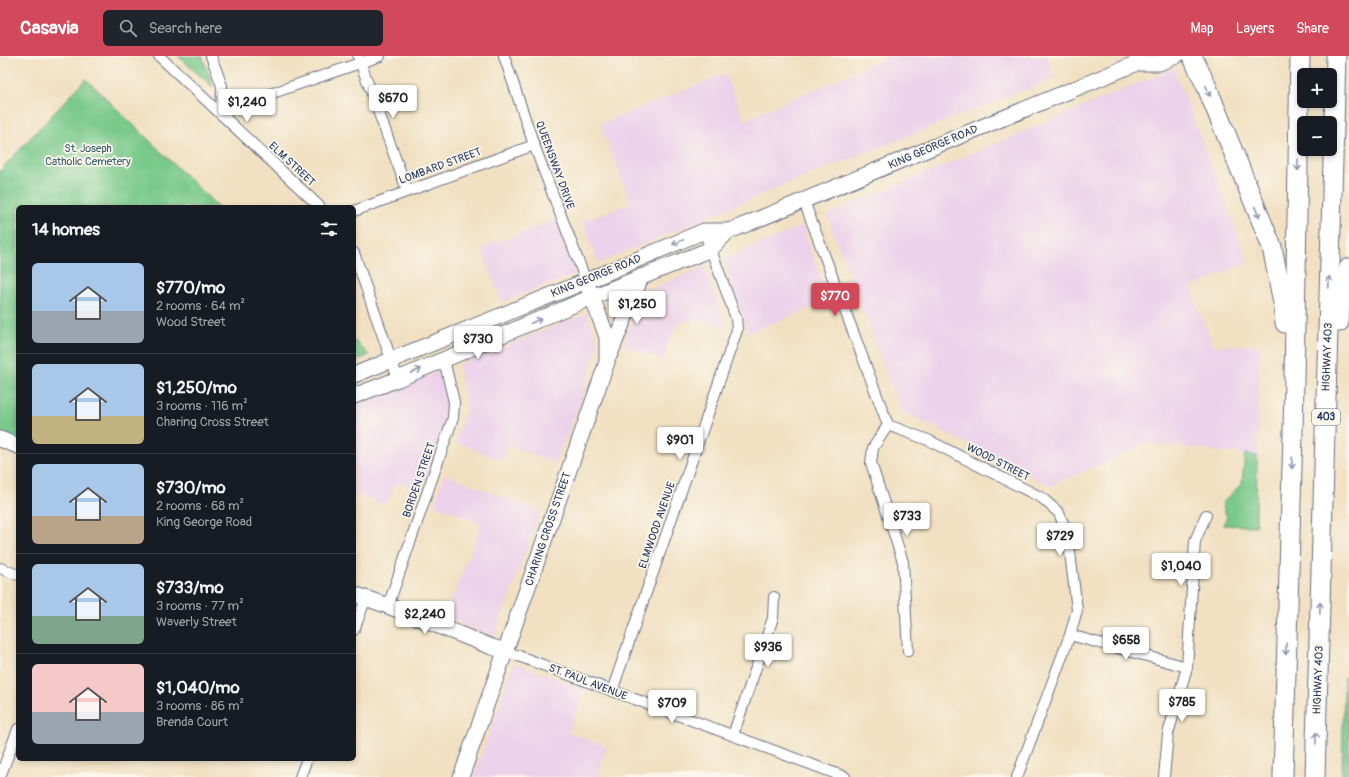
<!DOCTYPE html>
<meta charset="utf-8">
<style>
:root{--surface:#171b24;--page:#20242c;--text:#f1f3f6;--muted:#9ea1a6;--line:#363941;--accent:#d1495b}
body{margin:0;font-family:Pangolin,sans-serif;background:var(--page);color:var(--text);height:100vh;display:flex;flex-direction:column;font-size:15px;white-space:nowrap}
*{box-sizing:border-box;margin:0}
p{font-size:13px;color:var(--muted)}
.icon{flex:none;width:22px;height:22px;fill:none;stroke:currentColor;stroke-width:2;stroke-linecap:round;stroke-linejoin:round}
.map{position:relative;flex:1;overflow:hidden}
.sheet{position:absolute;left:16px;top:149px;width:340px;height:556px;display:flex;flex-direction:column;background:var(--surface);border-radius:6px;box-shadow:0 2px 6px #0003}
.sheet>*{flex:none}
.buttons{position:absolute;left:1297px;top:12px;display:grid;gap:8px}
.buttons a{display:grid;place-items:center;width:40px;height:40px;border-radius:6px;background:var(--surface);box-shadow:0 2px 6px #0003;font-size:20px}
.price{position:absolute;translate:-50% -34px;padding:0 9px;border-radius:4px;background:#fff;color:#222;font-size:13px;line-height:26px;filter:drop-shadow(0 1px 2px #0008)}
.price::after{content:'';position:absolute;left:50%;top:24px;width:12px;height:9px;margin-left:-6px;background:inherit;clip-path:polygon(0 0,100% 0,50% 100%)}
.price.active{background:var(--accent);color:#fff}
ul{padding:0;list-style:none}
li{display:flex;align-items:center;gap:12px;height:100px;padding:0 16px}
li+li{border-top:1px solid var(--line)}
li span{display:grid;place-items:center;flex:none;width:112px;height:80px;border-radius:6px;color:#555}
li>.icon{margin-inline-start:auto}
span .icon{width:48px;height:48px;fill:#fffc;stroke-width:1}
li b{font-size:17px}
h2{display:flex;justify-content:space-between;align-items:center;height:48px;padding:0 16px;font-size:17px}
header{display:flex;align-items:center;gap:24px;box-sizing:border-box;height:56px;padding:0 20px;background:var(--accent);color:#fff}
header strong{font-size:19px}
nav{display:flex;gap:22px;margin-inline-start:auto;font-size:14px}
.search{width:280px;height:36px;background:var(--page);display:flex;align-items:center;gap:10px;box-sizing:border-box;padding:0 14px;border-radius:6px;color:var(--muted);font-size:15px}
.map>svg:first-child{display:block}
</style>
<header>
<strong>Casavia</strong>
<div class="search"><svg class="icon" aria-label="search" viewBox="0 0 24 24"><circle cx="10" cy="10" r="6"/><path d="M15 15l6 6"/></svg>Search here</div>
<nav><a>Map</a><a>Layers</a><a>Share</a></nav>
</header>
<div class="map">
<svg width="1349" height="721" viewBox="0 0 1349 721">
<rect width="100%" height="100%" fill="#fbf7ec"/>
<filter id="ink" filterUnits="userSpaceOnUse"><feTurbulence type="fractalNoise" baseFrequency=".025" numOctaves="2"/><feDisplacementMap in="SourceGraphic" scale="8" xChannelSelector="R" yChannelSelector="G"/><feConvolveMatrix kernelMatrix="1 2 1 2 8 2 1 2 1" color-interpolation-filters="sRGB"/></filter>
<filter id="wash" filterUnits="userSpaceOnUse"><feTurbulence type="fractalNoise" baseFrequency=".012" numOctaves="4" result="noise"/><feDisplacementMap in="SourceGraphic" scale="16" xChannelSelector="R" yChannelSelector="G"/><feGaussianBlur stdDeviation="0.9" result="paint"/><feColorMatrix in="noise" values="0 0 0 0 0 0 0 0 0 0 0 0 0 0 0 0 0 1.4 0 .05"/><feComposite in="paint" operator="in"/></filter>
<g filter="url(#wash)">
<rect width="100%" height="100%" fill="#f1e0c1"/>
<g fill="#ecd1ea">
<path d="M891,0H1047L1055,22L772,134L599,207L582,165L631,147L600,68L725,18L744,64Z"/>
<path d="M1174,12L1248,206L1192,231L1201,261L1214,290L1260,289L1258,400L1148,387L1050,430L900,354L827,159Z"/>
<path d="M556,164L576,218L502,246L481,192Z"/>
<path d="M802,170L826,235L827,245L748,277L723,203Z"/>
<path d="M704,210L727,271L691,262L674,272L663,304L623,290L642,237Z"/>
<path d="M587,257L598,287L582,341L555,408L509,389L502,404L455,386L467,351L458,309Z"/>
<path d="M443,314L451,350L449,362L422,434L400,426L393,432L386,449L357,438L354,444V350Z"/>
<path d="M444,418L540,456L494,581L444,561L482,468L434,448Z"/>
<path d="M514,607L585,633L568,676L607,691L598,718L605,721H474Z"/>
</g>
<g fill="#79c98a" stroke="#4a7c74">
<path d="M178,0H202L213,31Z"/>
<path d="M86,23L218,151H18V386L0,378V115Z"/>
<path d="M354,284L369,299L354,306Z"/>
<path d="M1245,398L1257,400L1256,470L1223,469L1227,461L1222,447L1242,427Z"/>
<path d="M1349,621V721H1342L1344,622Z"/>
</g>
</g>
<g filter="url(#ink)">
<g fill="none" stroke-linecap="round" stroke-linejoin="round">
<defs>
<g id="street">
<path d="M159,0L320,151"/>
<path d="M211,0L222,30L221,58L241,48L380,0"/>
<path d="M358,0L407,134"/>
<path d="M504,0L534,89L586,225"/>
<path d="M804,145L888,369L928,384L1042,442L1059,457L1068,480L1077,554L1070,579L1017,721"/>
<path d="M354,155L534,89"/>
<path d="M354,197L398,323"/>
<path d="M888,369L873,392L871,407L903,506L908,595"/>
<path d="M0,512L18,519"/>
<path d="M388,550L453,362L454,346L444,304"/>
<path d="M354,574L366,542"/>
<path d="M1070,579L1187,611"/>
<path d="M505,595L845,721"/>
<path d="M612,635L737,274L736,262L704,175"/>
<path d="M733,679L773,562L774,541"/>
<path d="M0,721L18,673"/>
<path d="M300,721L307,703"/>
<path d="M1164,721L1168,678L1187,611L1195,485L1206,459"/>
</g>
<g id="secondary">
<path d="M610,298L641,221"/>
<path d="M354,319L601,219L704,175H728L732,174L1137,7H1159L1176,0"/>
<path d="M354,340L398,323L592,241L711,193L728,175"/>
<path d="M0,383L18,390"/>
<path d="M354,538L388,550L492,591L505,595"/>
<path d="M461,721L607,306V281L586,225"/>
</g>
<g id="highway">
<path d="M1192,0L1206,29L1272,191L1284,252L1285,267"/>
<path d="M1339,266L1340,251L1349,212"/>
<path d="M1283,721L1293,377L1300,0"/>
<path d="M1315,721L1336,0"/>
</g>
</defs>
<use href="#street" stroke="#666d81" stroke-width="12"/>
<use href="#secondary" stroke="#666d81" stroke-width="17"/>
<use href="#highway" stroke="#666d81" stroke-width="21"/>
<use href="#street" stroke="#fff" stroke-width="10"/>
<use href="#secondary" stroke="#fff" stroke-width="15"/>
<use href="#highway" stroke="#fff" stroke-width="19"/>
</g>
<defs><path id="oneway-shaft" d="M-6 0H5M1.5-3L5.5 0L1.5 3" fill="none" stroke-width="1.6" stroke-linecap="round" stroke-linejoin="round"/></defs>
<g stroke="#8d97ae">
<use href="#oneway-shaft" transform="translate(1208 35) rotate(68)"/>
<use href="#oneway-shaft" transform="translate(1298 109) rotate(91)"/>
<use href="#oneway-shaft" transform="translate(1257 156) rotate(68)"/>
<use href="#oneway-shaft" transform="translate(678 186) rotate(157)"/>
<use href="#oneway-shaft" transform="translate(1329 226) rotate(-88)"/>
<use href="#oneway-shaft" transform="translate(536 265) rotate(-23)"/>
<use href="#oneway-shaft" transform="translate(416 315) rotate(-22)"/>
<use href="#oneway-shaft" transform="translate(1292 407) rotate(92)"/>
<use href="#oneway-shaft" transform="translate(1320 552) rotate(-88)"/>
<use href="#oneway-shaft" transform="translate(1286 593) rotate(92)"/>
<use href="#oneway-shaft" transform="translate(1316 682) rotate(-88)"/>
</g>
</g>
<g text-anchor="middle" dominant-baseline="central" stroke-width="3.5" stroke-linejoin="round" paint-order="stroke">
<rect fill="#fbf7ec" stroke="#5e6b89" stroke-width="1" x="1312" y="353" width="28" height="16" rx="3"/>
<g font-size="10" font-weight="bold" fill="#1b2f5e">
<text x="1326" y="361">403</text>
</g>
<g font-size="11" fill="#1b2f5e" stroke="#fbf7ec">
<text transform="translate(933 91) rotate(-23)">KING GEORGE ROAD</text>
<text transform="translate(292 108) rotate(43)">ELM STREET</text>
<text transform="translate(555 109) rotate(70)">QUEENSWAY DRIVE</text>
<text transform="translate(440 110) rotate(-20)">LOMBARD STREET</text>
<text transform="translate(596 220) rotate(-22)">KING GEORGE ROAD</text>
<text transform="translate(1327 301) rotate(-88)">HIGHWAY 403</text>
<text transform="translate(998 406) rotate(27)">WOOD STREET</text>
<text transform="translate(419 424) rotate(-71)">BORDEN STREET</text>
<text transform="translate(657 469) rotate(-71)">ELMWOOD AVENUE</text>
<text transform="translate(548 473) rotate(-71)">CHARING CROSS STREET</text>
<text transform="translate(1318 624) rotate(-88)">HIGHWAY 403</text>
<text transform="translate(588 626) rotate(21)">ST. PAUL AVENUE</text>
</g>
<g font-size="11" fill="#375d6b" stroke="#fbf7ec">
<text x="88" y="92">St. Joseph<tspan x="88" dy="13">Catholic Cemetery</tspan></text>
</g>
</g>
</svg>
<div class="buttons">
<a>+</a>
<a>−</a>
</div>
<b class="price" style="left:393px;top:63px">$670</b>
<b class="price" style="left:247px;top:67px">$1,240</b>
<b class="price active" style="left:835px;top:261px">$770</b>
<b class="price" style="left:637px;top:269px">$1,250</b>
<b class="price" style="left:478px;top:304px">$730</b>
<b class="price" style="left:680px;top:405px">$901</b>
<b class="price" style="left:907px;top:481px">$733</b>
<b class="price" style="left:1060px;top:501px">$729</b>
<b class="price" style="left:1181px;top:531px">$1,040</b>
<b class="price" style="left:425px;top:579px">$2,240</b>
<b class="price" style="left:1126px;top:605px">$658</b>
<b class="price" style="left:768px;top:612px">$936</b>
<b class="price" style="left:1182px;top:667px">$785</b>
<b class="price" style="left:672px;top:668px">$709</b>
<section class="sheet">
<h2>14 homes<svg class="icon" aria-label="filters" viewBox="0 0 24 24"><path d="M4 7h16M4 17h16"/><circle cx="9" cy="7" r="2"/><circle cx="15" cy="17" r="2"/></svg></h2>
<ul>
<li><span style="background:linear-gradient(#a9c7e8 60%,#9aa5b1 0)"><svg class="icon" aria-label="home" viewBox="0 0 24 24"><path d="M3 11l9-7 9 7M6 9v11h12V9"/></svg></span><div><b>$770/mo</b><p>2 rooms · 64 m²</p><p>Wood Street</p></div></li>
<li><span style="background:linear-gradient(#a9c7e8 65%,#c2b280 0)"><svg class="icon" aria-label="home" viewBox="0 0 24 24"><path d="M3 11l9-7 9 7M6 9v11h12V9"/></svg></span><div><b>$1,250/mo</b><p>3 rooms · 116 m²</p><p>Charing Cross Street</p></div></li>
<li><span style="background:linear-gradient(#a9c7e8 65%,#b9a48a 0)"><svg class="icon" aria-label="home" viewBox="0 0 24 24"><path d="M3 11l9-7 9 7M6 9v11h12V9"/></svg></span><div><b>$730/mo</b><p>2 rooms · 68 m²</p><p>King George Road</p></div></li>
<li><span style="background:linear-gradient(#a9c7e8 65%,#7fa58c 0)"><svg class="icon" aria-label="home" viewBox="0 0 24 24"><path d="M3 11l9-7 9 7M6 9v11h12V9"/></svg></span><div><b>$733/mo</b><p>3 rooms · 77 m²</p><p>Waverly Street</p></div></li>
<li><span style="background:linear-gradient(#f6c9c9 60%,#9aa5b1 0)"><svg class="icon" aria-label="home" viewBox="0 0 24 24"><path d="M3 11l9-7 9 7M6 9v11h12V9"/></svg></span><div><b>$1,040/mo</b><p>3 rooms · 86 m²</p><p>Brenda Court</p></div></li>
</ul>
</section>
</div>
